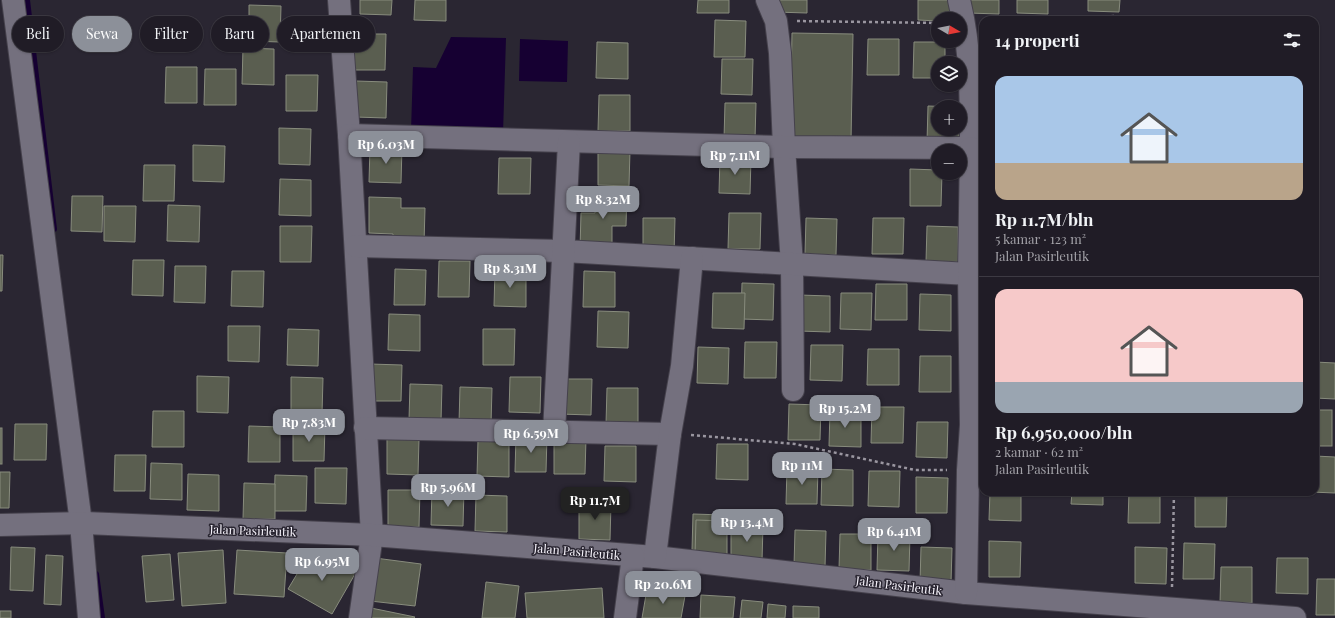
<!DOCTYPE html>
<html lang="id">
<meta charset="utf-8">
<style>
:root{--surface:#201c26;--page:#28252e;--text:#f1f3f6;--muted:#a2a1a7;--line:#3d3a43;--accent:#8c9099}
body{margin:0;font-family:"Playfair Display",serif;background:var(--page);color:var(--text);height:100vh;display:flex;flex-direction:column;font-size:15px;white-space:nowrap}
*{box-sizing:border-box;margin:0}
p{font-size:13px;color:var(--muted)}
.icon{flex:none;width:22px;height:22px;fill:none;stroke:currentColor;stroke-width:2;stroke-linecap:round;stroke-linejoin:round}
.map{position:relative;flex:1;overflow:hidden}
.details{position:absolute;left:979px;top:16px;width:340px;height:480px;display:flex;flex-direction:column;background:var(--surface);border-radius:12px;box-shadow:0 1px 3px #0004,0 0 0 1px var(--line)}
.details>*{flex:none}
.top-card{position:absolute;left:12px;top:16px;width:380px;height:36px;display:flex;gap:8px}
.needle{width:26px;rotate:100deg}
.fabs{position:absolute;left:931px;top:12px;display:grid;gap:8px}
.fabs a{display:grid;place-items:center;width:36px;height:36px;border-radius:50%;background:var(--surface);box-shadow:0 1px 3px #0004,0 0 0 1px var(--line);font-size:20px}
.price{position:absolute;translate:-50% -34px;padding:0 9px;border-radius:8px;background:var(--accent);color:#fff;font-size:13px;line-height:26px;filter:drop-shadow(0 1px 2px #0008)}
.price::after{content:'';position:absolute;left:50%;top:24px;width:12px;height:9px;margin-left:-6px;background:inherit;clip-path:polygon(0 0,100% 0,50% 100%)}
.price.selected{background:#222;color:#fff}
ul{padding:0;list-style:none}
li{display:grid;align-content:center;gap:8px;height:212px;padding:0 16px}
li+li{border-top:1px solid var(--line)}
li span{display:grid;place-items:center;height:124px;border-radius:12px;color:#555}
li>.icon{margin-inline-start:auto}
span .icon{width:72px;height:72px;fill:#fffc;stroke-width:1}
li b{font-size:17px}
h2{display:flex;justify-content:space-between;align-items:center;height:48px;padding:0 16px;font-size:17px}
.tag{padding:0 14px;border-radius:18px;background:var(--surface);box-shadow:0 1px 3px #0004,0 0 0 1px var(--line);font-size:14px;line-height:36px}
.tag.selected{background:var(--accent);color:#fff}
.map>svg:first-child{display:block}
</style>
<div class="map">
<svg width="1335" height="618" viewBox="0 0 1335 618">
<rect width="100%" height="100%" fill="#2a2632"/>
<g fill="#160032">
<path d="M451,37L506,38L503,133L411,131L413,67L436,68Z"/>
<path d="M520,39L568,41L567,82L519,81Z"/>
</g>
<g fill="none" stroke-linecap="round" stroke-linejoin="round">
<g stroke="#160032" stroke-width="6">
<path d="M27,0L54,229"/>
<path d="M96,574L102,618"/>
</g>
</g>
<g fill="#5a5e50" stroke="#888c7d">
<path d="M360,0H392L391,15L360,14Z"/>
<path d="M415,0H446V21L414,20Z"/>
<path d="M698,0H729V13H697Z"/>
<path d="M776,0H807V13L775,12Z"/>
<path d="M918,0H950L949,19H938V21L918,20Z"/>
<path d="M968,0H999V14L968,13Z"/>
<path d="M1017,0H1048V14L1017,13Z"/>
<path d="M1088,0H1120L1119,12L1088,11Z"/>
<path d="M249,5L281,6L280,42L249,41Z"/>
<path d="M715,20L746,21L745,57H714Z"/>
<path d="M792,33L853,34L851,141H790Z"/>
<path d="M355,34H386L385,70H354Z"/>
<path d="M868,39H899V75H867Z"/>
<path d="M597,42L628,43V79L596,78Z"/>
<path d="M914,42H945V63H938V78H913Z"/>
<path d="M243,48L274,49V85L242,84Z"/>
<path d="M722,59H753L752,95L721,94Z"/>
<path d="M166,67H197V103H165Z"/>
<path d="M205,69H236V105H204Z"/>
<path d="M286,75H318L317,111H286Z"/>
<path d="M356,81L387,82L386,118L355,117Z"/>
<path d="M599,95H630V131H598Z"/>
<rect x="979" y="101" width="4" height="36"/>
<path d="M725,103H756L755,139H724Z"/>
<path d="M928,106L959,107H938V129H959V143L927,142Z"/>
<path d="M279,128L311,129L310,165L279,164Z"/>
<path d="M193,145L225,146L224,182L193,181Z"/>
<path d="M370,147H402L401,183L369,182Z"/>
<path d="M598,149L630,150L629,186L598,185Z"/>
<path d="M720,157L751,158L750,194L719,193Z"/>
<path d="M499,158H531L530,194H498Z"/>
<path d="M144,165H175L174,201H143Z"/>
<path d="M910,169L938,170V173H942L941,206H910Z"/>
<path d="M280,179L311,180V216L279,215Z"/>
<path d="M595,190L627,191L626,226H612V250L580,249L581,213H595Z"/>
<path d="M72,196H103L102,232L71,231Z"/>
<path d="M369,197L401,198V208H425L424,244H393V234L369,233Z"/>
<path d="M168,205L200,206L199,242L167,241Z"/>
<path d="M104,206H136L135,242L104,241Z"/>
<path d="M729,213H761L760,249H728Z"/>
<path d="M643,218H675L674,255L643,254Z"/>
<path d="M806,218L837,219L836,255L805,254Z"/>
<path d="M873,218H904L903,254H872Z"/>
<path d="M280,226H312L311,262H280Z"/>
<path d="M927,226L958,227V262H926Z"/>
<path d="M0,255H3L2,291H0Z"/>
<path d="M133,260H164L163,296L132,295Z"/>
<path d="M439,261H470L469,297H438Z"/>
<path d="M175,266H206L205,303L174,302Z"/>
<path d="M395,269L426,270L425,305H394Z"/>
<path d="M495,270L526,271V307L494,306Z"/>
<path d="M232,271H264L263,307L231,306Z"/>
<path d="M584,271L615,272V307H583Z"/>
<path d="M742,283L774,284L773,320L741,319Z"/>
<path d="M876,284H907V320H875Z"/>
<path d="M713,293H745L744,329L712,328Z"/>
<path d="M841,293H872L871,330L840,329Z"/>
<path d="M920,294L951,295V331L919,330Z"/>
<path d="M799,295L830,296V332L798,331Z"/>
<path d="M598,311L629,312L628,348L597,347Z"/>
<path d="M389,314L420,315V351L388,350Z"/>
<path d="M228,326H260L259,362L228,361Z"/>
<path d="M288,329L319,330L318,366L287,365Z"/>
<path d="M483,329H515L514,365H483Z"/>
<path d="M745,342H777L776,378H744Z"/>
<path d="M811,345H843L842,381L810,380Z"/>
<path d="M698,347L729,348L728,384L697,383Z"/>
<path d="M868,349H899V385H867Z"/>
<path d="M920,356H951V392H919Z"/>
<path d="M1315,362L1335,363V399L1315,398Z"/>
<path d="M370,364L402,365L401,401H370Z"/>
<path d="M197,376L229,377L228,413L197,412Z"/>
<path d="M291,377L323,378L322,414L291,413Z"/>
<path d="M510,377H541L540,413L509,412Z"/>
<path d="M560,379H592L591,415L559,414Z"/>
<path d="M410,384L442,385L441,421L409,420Z"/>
<path d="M460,387L492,388L491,424L459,423Z"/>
<path d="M607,388H638V424H606Z"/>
<path d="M789,404L821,405L820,440H788Z"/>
<path d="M872,407H904L903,443H871Z"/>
<path d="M830,410L861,411V447L829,446Z"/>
<rect x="1315" y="410" width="17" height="36"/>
<path d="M153,411H184V447H152Z"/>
<path d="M917,422H948L947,458L916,457Z"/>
<path d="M15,424H47L46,460H14Z"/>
<path d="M293,424L325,425L324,461H293Z"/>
<path d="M249,426L280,427V462H248Z"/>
<rect x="0" y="428" width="2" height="36"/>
<path d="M516,436H547L546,472H515Z"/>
<path d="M387,438L419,439L418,475L387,474Z"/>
<path d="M554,438H586L585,474H554Z"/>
<path d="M478,440L509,441V477L477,476Z"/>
<path d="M717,444H748V480L716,479Z"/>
<path d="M605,446H636V482L604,481Z"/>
<path d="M115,455H146L145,491H114Z"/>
<path d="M1315,456L1335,457V493L1311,492H1315Z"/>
<path d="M151,463L182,464V500L150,499Z"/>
<path d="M315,468H347L346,504L315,503Z"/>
<path d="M787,468L818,469L817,504H786Z"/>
<path d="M822,469L853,470V506L821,505Z"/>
<path d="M869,471H900L899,507L868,506Z"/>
<path d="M0,472H10L9,508H0Z"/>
<path d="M188,474L219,475V511L187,510Z"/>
<path d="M275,475L307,476L306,511H274Z"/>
<path d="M916,477L948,478L947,513H916Z"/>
<path d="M244,483L275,484V519H243Z"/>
<path d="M388,490H420L419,527L388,526Z"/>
<path d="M432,490H464L463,526L431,525Z"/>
<path d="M990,492H1021V521L989,520Z"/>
<path d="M1072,492H1103V505L1071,504Z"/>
<path d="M1129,492H1160V523H1128Z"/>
<path d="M1195,492H1227L1226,527H1195Z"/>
<path d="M476,495L507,496V532L475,531Z"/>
<path d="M579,503L611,504L610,540L579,539Z"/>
<path d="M693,514L724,515L723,551L692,550Z"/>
<path d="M696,520L727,521V556H695Z"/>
<path d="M731,525L763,526L762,561H731Z"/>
<path d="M795,530L826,531L825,567L794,566Z"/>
<path d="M840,534H871V570L839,569Z"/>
<path d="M878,534L910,535L909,571L877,570Z"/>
<path d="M989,541L1021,542L1020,577H989Z"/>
<path d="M1184,543L1215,544L1214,579H1183Z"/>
<path d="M11,547L35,548L33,591L10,590Z"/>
<path d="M921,547L952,548L951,583H920Z"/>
<path d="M1135,547L1167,548L1166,584L1135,583Z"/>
<path d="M312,549L355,574L332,614L288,589Z"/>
<path d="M223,550L226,603L182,606L178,553Z"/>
<path d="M237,550L287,553L284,597L234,594Z"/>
<path d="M170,554L174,600L146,602L142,556Z"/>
<path d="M46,555L63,556L61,605L44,604Z"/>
<path d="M375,558L421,564L415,606L370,601Z"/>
<path d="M1277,558H1308V594L1276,593Z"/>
<path d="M1221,567H1252V603H1220Z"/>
<path d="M1317,579H1335V615H1316Z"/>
<path d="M486,582L519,586L515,618H482Z"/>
<path d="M602,588L604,618H527L525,593Z"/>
<path d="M647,589L685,596L681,618H642Z"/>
<path d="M701,595L735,597L733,618H700Z"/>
<path d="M742,600L763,602L761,618H740Z"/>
<path d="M768,604L786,606L785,618H767Z"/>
<path d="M793,606L819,607V618H793Z"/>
<path d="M371,608L415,617L414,618H369Z"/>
<rect x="0" y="611" width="11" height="7"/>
</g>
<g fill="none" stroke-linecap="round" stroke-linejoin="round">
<defs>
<g id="street">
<path d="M13,0L81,523L89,618"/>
<path d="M339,0L349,135L372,535L360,618"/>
<path d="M767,0L776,21L780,53L784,147L792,264L793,390"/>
<path d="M349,135L784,147L971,148C971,98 971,48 959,0"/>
<path d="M356,246L564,251L969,274"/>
<path d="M365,428L670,434"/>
<path d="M554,432L569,142"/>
<path d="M0,525L85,523L372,535L655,557L966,593L1295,618"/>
<path d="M655,557L670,434L682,366L692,258"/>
<path d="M966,593L968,470L971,425L969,274L971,148"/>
<path d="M625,618L633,556"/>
</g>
</defs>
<use href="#street" stroke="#45414c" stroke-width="24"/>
<g stroke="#9a96a0" stroke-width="2.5" stroke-dasharray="3 3" stroke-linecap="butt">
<path d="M1015,20L1116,16"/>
<path d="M797,21L938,23"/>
<path d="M691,435L795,444L915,470H947"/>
<path d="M1172,587L1174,492"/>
</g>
<use href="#street" stroke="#74707e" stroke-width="22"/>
</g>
<g text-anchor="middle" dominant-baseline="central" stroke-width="3" stroke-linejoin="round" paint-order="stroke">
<g font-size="12" fill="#f6f3fb" stroke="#2a2632">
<text transform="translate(253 530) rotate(2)">Jalan Pasirleutik</text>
<text transform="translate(577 551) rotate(5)">Jalan Pasirleutik</text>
<text transform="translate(899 585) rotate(7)">Jalan Pasirleutik</text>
</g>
</g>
</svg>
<div class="fabs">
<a><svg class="needle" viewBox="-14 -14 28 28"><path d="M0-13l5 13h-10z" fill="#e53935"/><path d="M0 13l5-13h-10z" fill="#a2a1a7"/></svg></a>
<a><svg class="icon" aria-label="layers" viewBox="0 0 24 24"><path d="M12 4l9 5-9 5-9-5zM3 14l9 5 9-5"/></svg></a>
<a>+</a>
<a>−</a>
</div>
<b class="price" style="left:386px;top:165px">Rp 6.03M</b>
<b class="price" style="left:735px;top:176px">Rp 7.11M</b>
<b class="price" style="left:603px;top:220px">Rp 8.32M</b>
<b class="price" style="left:510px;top:289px">Rp 8.31M</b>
<b class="price" style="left:845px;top:429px">Rp 15.2M</b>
<b class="price" style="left:309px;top:443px">Rp 7.83M</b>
<b class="price" style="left:531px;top:454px">Rp 6.59M</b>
<b class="price" style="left:802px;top:486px">Rp 11M</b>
<b class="price" style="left:448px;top:508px">Rp 5.96M</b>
<b class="price selected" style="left:595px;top:521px">Rp 11.7M</b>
<b class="price" style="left:747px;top:543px">Rp 13.4M</b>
<b class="price" style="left:894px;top:552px">Rp 6.41M</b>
<b class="price" style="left:322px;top:582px">Rp 6.95M</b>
<b class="price" style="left:663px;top:605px">Rp 20.6M</b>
<div class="top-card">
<a class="tag">Beli</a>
<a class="tag selected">Sewa</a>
<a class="tag">Filter</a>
<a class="tag">Baru</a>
<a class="tag">Apartemen</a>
</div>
<section class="details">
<h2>14 properti<svg class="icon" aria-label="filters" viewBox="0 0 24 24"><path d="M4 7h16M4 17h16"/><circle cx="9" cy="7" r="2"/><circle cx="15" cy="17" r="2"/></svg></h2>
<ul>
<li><span style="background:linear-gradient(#a9c7e8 70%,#b9a48a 0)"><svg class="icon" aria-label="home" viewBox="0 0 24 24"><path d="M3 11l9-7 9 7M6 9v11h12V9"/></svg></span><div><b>Rp 11.7M/bln</b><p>5 kamar · 123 m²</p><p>Jalan Pasirleutik</p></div></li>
<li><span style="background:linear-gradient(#f6c9c9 75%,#9aa5b1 0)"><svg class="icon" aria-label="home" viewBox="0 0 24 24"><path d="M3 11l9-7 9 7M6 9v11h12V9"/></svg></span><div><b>Rp 6,950,000/bln</b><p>2 kamar · 62 m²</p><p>Jalan Pasirleutik</p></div></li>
</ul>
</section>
</div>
